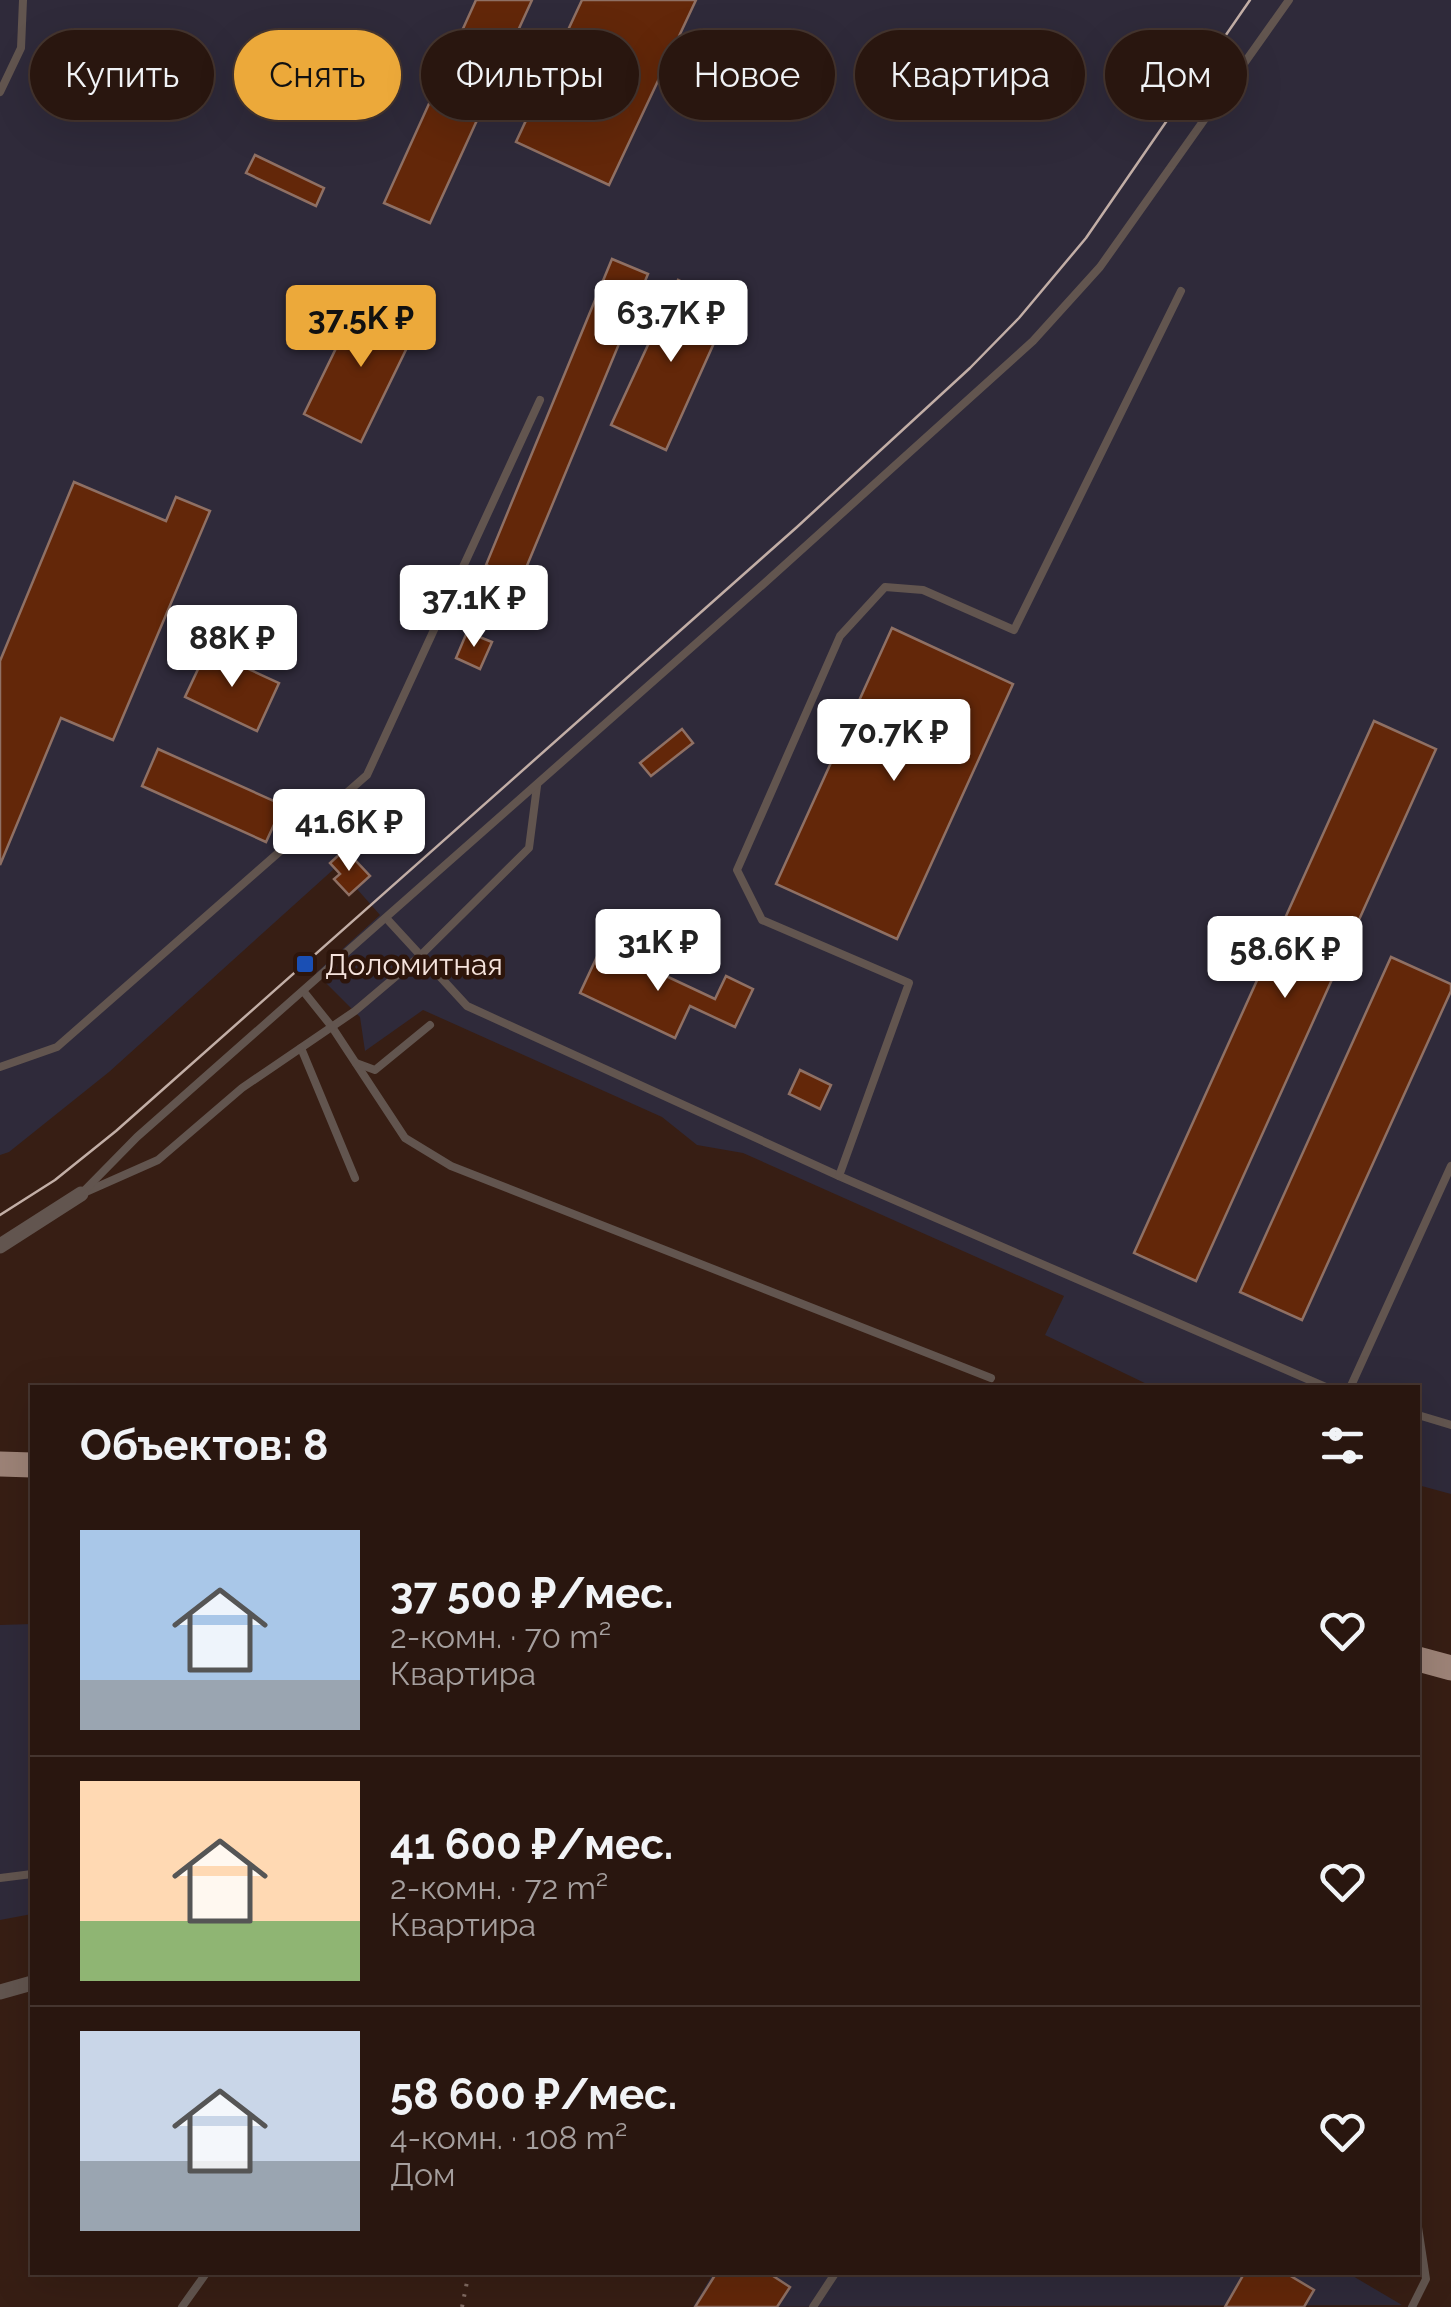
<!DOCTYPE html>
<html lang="ru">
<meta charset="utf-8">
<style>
:root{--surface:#29160f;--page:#35231d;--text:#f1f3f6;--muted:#a59f9e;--line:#45352f;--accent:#eca93a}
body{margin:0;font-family:Raleway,sans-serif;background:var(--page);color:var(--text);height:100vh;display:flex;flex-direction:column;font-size:38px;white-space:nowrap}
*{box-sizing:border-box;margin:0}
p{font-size:32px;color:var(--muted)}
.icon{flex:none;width:55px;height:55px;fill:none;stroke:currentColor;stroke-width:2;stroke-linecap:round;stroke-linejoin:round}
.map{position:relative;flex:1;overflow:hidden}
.panel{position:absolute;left:30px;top:1385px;width:1390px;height:890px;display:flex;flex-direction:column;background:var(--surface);border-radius:0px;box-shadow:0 10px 40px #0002,0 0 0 2px var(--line)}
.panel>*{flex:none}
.guide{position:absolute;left:30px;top:30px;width:1392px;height:90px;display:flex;gap:20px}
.price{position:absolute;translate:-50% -85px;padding:0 22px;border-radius:10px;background:#fff;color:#222;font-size:32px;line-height:65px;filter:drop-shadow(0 2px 5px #0008)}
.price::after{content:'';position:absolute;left:50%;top:60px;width:30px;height:22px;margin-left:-15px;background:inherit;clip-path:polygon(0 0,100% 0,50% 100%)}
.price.current{background:var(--accent);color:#111}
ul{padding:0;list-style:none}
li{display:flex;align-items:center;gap:30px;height:250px;padding:0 50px}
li+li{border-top:2px solid var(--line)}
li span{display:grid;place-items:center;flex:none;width:280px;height:200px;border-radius:0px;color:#555}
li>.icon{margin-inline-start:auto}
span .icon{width:120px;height:120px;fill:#fffc;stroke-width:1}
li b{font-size:42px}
h2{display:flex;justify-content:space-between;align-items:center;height:120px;padding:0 50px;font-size:42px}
.chip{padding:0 35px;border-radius:45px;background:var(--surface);box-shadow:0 10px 40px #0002,0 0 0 2px var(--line);font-size:35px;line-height:90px}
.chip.current{background:var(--accent);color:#111}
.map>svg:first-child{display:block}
</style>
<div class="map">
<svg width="1451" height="2307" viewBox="0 0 1451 2307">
<rect width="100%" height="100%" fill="#371e14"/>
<g fill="#2f2a3a">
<path d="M0,0H1451V1494L1418,1485V1388L1153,1387L1045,1335L1064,1296L743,1153L697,1145L662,1117L423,1010L365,1051L360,1017L316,973L380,915L357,889L349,895L334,879L340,874L335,868L109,1072L9,1152L0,1155Z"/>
<path d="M32,1624V1914L0,1920V1625Z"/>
<path d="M714,2272H1346L1402,2305L693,2307Z"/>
</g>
<g fill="#632709" stroke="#8f7064" stroke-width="2.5">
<path d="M476,0H532L430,223L384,203Z"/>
<path d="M582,0H696L609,185L516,142Z"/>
<path d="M255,155L324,188L316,206L246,173Z"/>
<path d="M612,259L648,274L521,580L486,565Z"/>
<path d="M678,280L731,305L666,450L611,425Z"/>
<path d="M361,297L418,325L361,442L304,414Z"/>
<path d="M74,482L166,521L176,497L210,511L113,740L61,718L0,865V661Z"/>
<path d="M892,628L1013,684L897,939L776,884Z"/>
<path d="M467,632L492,642L480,669L456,658Z"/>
<path d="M207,650L279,683L257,731L185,697Z"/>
<path d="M1374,721L1436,749L1196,1281L1134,1253Z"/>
<path d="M682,729L693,743L651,776L640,763Z"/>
<path d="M158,749L283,805L266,842L142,786Z"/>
<path d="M341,853L351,863L355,860L370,876L349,895L334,879L340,874L330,863Z"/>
<path d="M602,946L715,999L726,976L753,989L735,1027L690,1006L675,1038L580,993Z"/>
<path d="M1391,957L1451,984V991L1302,1320L1240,1292Z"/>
<path d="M800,1070L831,1085L820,1109L789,1094Z"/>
<path d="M717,2272H767L790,2287L777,2307H695Z"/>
<path d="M1245,2272H1284L1314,2290L1304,2307H1225Z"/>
</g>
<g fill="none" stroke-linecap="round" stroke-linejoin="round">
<path stroke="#816b62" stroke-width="4" stroke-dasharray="2.5 8" stroke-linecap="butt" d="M462,2307L469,2272"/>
<g stroke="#62554f" stroke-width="8">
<path d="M0,92L21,48L23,0"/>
<path d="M387,919L467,1006L839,1176L1328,1388"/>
<path d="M304,992L332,1027L405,1138L451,1166L991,1378"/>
<path d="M301,1048L355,1178"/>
<path d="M356,1063L375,1070L430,1025"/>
<path d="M0,1067L57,1047L367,775L540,400"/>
<path d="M839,1176L909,983L762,920L737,870L840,636L885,587L923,590L1014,630L1181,291"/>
<path d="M88,1191L158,1160L242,1088L355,1011L420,956L529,848L537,786"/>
<path d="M81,1194L137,1137L768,580L1033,341L1100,267L1289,0"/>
<path d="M1350,1388L1451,1166"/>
<path d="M1418,1415L1451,1425"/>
<path d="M0,1878L32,1874"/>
<path d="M182,2307L207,2272"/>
<path d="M813,2307L836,2272"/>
<path d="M1412,2307L1426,2279L1418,2227"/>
</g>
<g stroke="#62554f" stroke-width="15">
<path d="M0,1246L81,1194"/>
<path d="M0,1992L32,1983"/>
</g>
<g stroke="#9d8377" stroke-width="25">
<path d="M0,1464L32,1465"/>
<path d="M1418,1659L1451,1668"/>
</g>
<path stroke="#c2aea6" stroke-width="2.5" d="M0,1215L55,1180L116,1131L797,527L970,368L1019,318L1086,238L1250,0"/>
</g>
<rect fill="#1a4fb4" stroke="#2d150b" stroke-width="4" x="295" y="954" width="20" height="20" rx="5"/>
<g text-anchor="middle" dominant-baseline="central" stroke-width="9" stroke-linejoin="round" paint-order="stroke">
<g font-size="30" fill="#f5e3dc" stroke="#2d150b" text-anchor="start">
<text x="325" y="964">Доломитная</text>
</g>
</g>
</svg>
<b class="price" style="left:671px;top:365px">63.7K ₽</b>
<b class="price current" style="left:361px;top:370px">37.5K ₽</b>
<b class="price" style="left:474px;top:650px">37.1K ₽</b>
<b class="price" style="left:232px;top:690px">88K ₽</b>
<b class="price" style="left:894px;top:784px">70.7K ₽</b>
<b class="price" style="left:349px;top:874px">41.6K ₽</b>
<b class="price" style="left:658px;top:994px">31K ₽</b>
<b class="price" style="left:1285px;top:1001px">58.6K ₽</b>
<div class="guide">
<a class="chip">Купить</a>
<a class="chip current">Снять</a>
<a class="chip">Фильтры</a>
<a class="chip">Новое</a>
<a class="chip">Квартира</a>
<a class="chip">Дом</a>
</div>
<section class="panel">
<h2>Объектов: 8<svg class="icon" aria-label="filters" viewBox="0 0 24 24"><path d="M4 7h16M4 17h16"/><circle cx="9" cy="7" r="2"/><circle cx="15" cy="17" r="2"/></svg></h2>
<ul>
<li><span style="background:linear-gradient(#a9c7e8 75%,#9aa5b1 0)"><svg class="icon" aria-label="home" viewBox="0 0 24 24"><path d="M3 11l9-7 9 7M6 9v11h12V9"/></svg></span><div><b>37 500 ₽/мес.</b><p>2-комн. · 70 m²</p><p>Квартира</p></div><svg class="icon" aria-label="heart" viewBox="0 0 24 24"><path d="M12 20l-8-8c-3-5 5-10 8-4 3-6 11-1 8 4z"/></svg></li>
<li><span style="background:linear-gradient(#ffd9b3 70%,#8fb573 0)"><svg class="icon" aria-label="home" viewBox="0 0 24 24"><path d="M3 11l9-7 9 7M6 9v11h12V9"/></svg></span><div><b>41 600 ₽/мес.</b><p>2-комн. · 72 m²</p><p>Квартира</p></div><svg class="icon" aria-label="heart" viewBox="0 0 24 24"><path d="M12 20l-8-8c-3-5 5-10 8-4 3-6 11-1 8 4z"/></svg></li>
<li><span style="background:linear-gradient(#c9d6e8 65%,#9aa5b1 0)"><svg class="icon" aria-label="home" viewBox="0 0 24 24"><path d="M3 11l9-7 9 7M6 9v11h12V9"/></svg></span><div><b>58 600 ₽/мес.</b><p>4-комн. · 108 m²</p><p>Дом</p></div><svg class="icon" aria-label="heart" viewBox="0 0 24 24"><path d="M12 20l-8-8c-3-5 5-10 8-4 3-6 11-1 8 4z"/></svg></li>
</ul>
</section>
</div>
